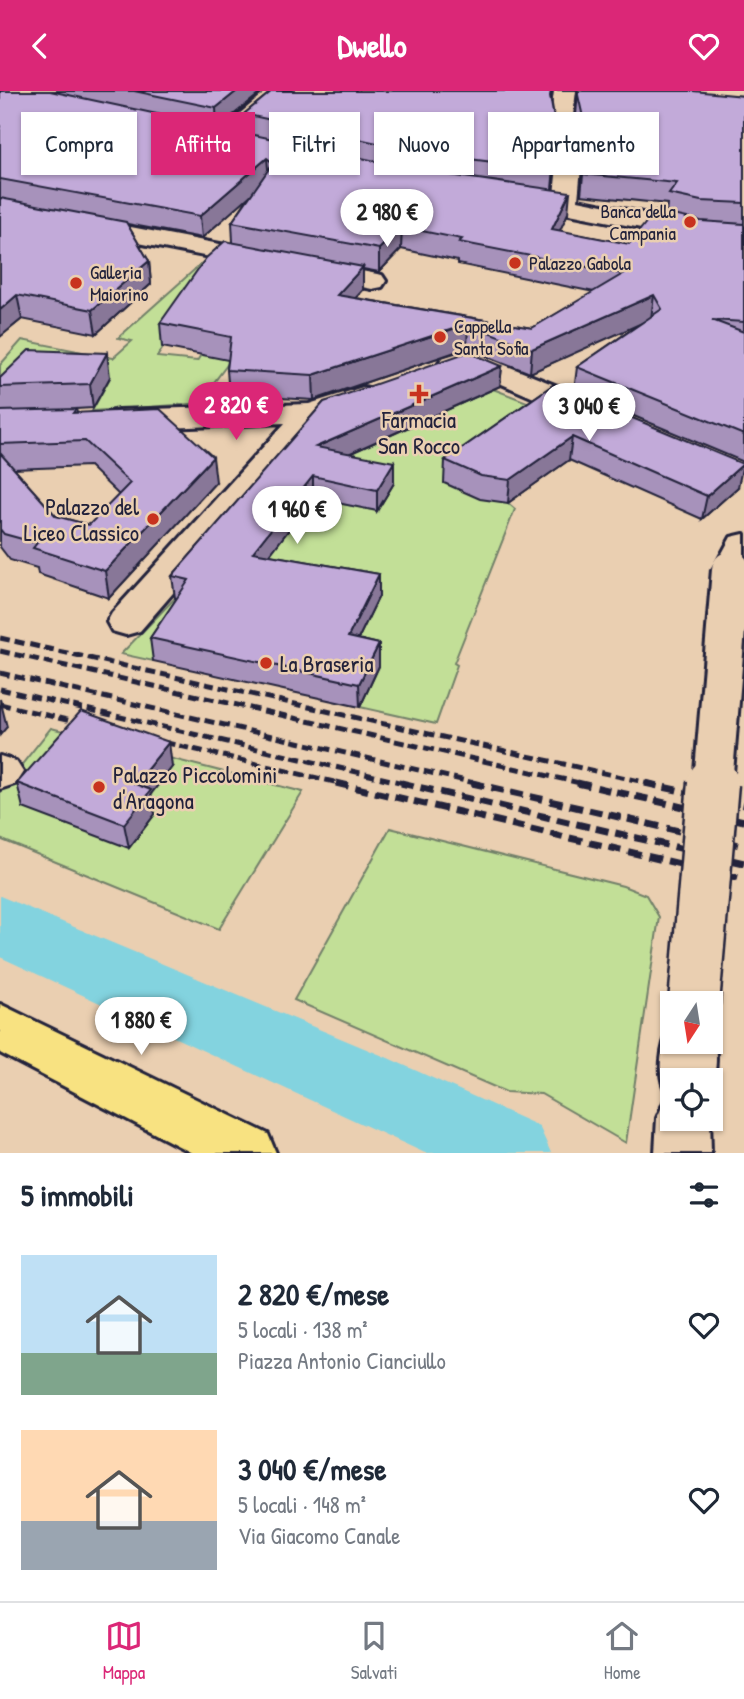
<!DOCTYPE html>
<html lang="it">
<meta charset="utf-8">
<style>
:root{--surface:#fff;--page:#f6f6f7;--text:#1f2937;--muted:#747a83;--line:#e0e1e3;--accent:#db2777}
body{margin:0;font-family:"Patrick Hand",sans-serif;background:var(--page);color:var(--text);height:100vh;display:flex;flex-direction:column;font-size:26px;white-space:nowrap}
*{box-sizing:border-box;margin:0}
p{font-size:23px;color:var(--muted)}
.icon{flex:none;width:38px;height:38px;fill:none;stroke:currentColor;stroke-width:2;stroke-linecap:round;stroke-linejoin:round}
.map{position:relative;height:1062px;overflow:hidden}
.details{display:flex;flex-direction:column;background:var(--surface);flex:1}
.details>*{flex:none}
.banner{position:absolute;left:21px;top:21px;width:704px;height:63px;display:flex;gap:14px}
.needle{width:46px;rotate:192deg}
.tools{position:absolute;left:660px;top:900px;display:grid;gap:14px}
.tools a{display:grid;place-items:center;width:63px;height:63px;border-radius:0px;background:var(--surface);box-shadow:0 2px 5px #0004;font-size:35px}
.price{position:absolute;translate:-50% -60px;padding:0 16px;border-radius:24px;background:#fff;color:#222;font-size:23px;line-height:46px;filter:drop-shadow(0 2px 4px #0008)}
.price::after{content:'';position:absolute;left:50%;top:42px;width:21px;height:16px;margin-left:-10px;background:inherit;clip-path:polygon(0 0,100% 0,50% 100%)}
.price.on{background:var(--accent);color:#fff}
ul{padding:0;list-style:none}
li{display:flex;align-items:center;gap:21px;height:175px;padding:0 21px}
li span{display:grid;place-items:center;flex:none;width:196px;height:140px;border-radius:0px;color:#555}
li>.icon{margin-inline-start:auto}
span .icon{width:84px;height:84px;fill:#fffc;stroke-width:1}
li b{font-size:30px}
h2{display:flex;justify-content:space-between;align-items:center;height:84px;padding:0 21px;font-size:30px}
.tag{padding:0 24px;border-radius:0px;background:var(--surface);box-shadow:0 2px 5px #0004;font-size:24px;line-height:63px}
.tag.on{background:var(--accent);color:#fff}
header{display:flex;justify-content:space-between;align-items:center;height:91px;padding:0 21px;background:var(--accent);color:#fff;font-size:32px;font-weight:700}
.tab-bar{display:flex;justify-content:space-around;align-items:center;height:98px;border-top:2px solid var(--line);background:var(--surface);font-size:19px;color:var(--muted)}
.tab-bar a{display:grid;justify-items:center;gap:4px}
.tab-bar .on{color:var(--accent)}
.map>svg:first-child{display:block}
</style>
<header><svg class="icon" aria-label="back" viewBox="0 0 24 24"><path d="M15 5l-7 7 7 7"/></svg>Dwello<svg class="icon" aria-label="heart" viewBox="0 0 24 24"><path d="M12 20l-8-8c-3-5 5-10 8-4 3-6 11-1 8 4z"/></svg></header>
<div class="map">
<svg width="744" height="1062" viewBox="0 0 744 1062">
<rect width="100%" height="100%" fill="#eacfb1"/>
<filter id="ink" filterUnits="userSpaceOnUse"><feTurbulence type="fractalNoise" baseFrequency=".0143" numOctaves="2"/><feDisplacementMap in="SourceGraphic" scale="14" xChannelSelector="R" yChannelSelector="G"/><feConvolveMatrix kernelMatrix="1 2 1 2 8 2 1 2 1" color-interpolation-filters="sRGB"/></filter>
<g filter="url(#ink)">
<g fill="#c2df97" stroke="#728069" stroke-width="2">
<path d="M203,171L225,174L188,219L157,266L197,270L227,223L263,226L206,302L204,312L92,320L110,287L0,311V274L22,249L113,267L132,250L118,247Z"/>
<path d="M493,298L548,319L508,412L515,418L454,572L457,574L436,633L360,616L378,575L178,532L153,570L121,563L175,507L358,548L378,505L255,483L313,407L377,420L346,364Z"/>
<path d="M51,637L303,701L219,838L0,748V701Z"/>
<path d="M390,737L623,795L646,804L659,826L626,1052L541,1003L506,1001L294,909Z"/>
</g>
<g fill="none" stroke-linecap="round" stroke-linejoin="round">
<path fill="#83d3df" fill-rule="evenodd" d="M0,805L388,967L539,1035L551,1062H425L0,866Z"/>
<defs>
<g id="minor">
<path d="M267,0H291L231,53H215L212,48L215,43Z"/>
<path d="M554,0H576L573,24L582,65L578,109L687,131L744,137V153L687,146L508,111L505,106L508,101L517,99L554,104L558,65L551,24Z"/>
<path d="M0,111L372,182L382,184L386,190L382,196L372,198L0,125Z"/>
<path d="M468,259L602,313L607,320L602,327L591,329L580,327L467,278L453,282L442,279L438,273L442,267Z"/>
<path d="M363,296L374,298L379,305L374,312L323,329L140,540L126,544L112,540L107,531L112,522L285,332L118,339L107,336L102,329L107,322L118,319L309,313Z"/>
<path d="M744,443V487L731,491L718,487L713,479L731,446Z"/>
<path d="M0,665L16,670L23,681L15,693L0,698Z"/>
<path d="M672,933V950H710V938C718,954 718,980 710,996V989H672V1027H710V1025L711,1062H655L657,1027L665,1009L670,1007C655,987 660,955 672,933Z"/>
</g>
<path id="major" d="M0,913L268,1043L276,1062H192L0,962Z"/>
</defs>
<use href="#minor" stroke="#22223b" stroke-width="6"/>
<use href="#major" stroke="#22223b" stroke-width="6"/>
<use href="#minor" fill="#eacfb1" fill-rule="evenodd"/>
<use href="#major" fill="#f8e281" fill-rule="evenodd"/>
<g stroke="#22223b" stroke-width="5" stroke-dasharray="10 5" stroke-linecap="butt">
<path d="M0,547L653,693"/>
<path d="M0,560L584,693"/>
<path d="M0,582L479,693"/>
<path d="M0,598L408,693"/>
<path d="M0,613L92,635"/>
<path d="M150,648L343,693"/>
</g>
<g stroke="#22223b" stroke-width="7" stroke-dasharray="13 7" stroke-linecap="butt">
<path d="M336,692L744,788"/>
<path d="M401,692L744,772"/>
<path d="M472,692L744,755"/>
<path d="M577,692L744,730"/>
<path d="M645,692L744,714"/>
</g>
<defs>
<path id="minor-bridge-far1" d="M713,693L731,479"/>
<path id="minor-bridge" d="M694,912L713,692"/>
</defs>
<use href="#minor-bridge-far1" stroke="#22223b" stroke-width="44" stroke-linecap="butt"/>
<use href="#minor-bridge" stroke="#22223b" stroke-width="55" stroke-linecap="butt"/>
<use href="#minor-bridge-far1" stroke="#eacfb1" stroke-width="38"/>
<use href="#minor-bridge" stroke="#eacfb1" stroke-width="50"/>
</g>
<g fill="#a792bb" stroke="#22223b" stroke-width="2" fill-rule="evenodd">
<path d="M0,0H263L218,36L246,42L244,23L272,0H551V7L557,45L552,98L568,122L559,140L629,153L666,123L667,113L581,104L585,64L576,24L578,0L744,5V371L574,300L577,276L642,231L530,282L467,257L314,309L229,304L227,279L228,269L162,256L160,232L233,151L232,131L250,104L202,147L127,133L149,170L151,193L96,243L22,228L0,246ZM401,158L458,170V173L594,201L532,237L356,207L363,199V178L379,181Z"/>
<path d="M502,275L500,295L349,363L394,392L377,420L313,407L269,464L379,483V505L358,548L379,553V575L360,616L153,570L150,547L177,507H175L172,485L324,311Z"/>
<path d="M110,286L93,317L76,318L77,322L216,391L109,507L38,483L37,477L10,469L0,456V287ZM89,375L119,404L89,434L56,425L14,378Z"/>
<path d="M553,294L738,396L702,428L569,369L508,412L480,408L444,392L445,369Z"/>
<path d="M172,676L151,703L155,723L129,757L23,717L17,692Z"/>
</g>
<g fill="#887798" stroke="#22223b" stroke-width="2">
<path d="M237,0H263L217,37L216,17Z"/>
<path d="M267,67L269,88L202,147L200,125Z"/>
<path d="M570,101L568,122L550,161L552,138Z"/>
<path d="M402,136L401,158L379,181V158Z"/>
<path d="M149,170L151,193L96,243L92,219Z"/>
<path d="M363,176V199L337,227V204Z"/>
<path d="M17,204L22,228L0,246V219Z"/>
<path d="M654,204L651,228L530,282L532,258Z"/>
<path d="M468,233L467,257L314,309L313,284Z"/>
<path d="M107,262L110,286L93,317L90,293Z"/>
<path d="M502,275L500,295L317,377L316,356Z"/>
<path d="M572,346L569,369L508,412L510,389Z"/>
<path d="M213,366L216,391L109,507L105,480Z"/>
<path d="M394,371V392L377,420V399Z"/>
<path d="M743,373L738,396L702,428L707,405Z"/>
<path d="M313,385V407L255,483L253,461Z"/>
<path d="M379,483V505L348,569V546Z"/>
<path d="M379,553V575L360,616L359,593Z"/>
<path d="M0,608L7,636L0,644Z"/>
<path d="M169,651L172,676L151,703L155,723L129,757L124,733L135,693Z"/>
</g>
<g fill="#c2aad9" stroke="#22223b" stroke-width="2">
<path d="M0,0H50L422,80L570,101L552,138L629,153L655,120L701,130L744,133V231L712,229L744,241V344L577,276L662,218L654,204L532,258L468,233L313,284L227,279L231,246L160,232L206,167L225,150L363,176L337,204L532,237L623,183L459,151L462,148L402,136L379,158L232,131L273,72L267,67L200,125L0,88Z"/>
<path d="M134,0H237L216,17Z"/>
<path d="M272,0H551L550,5L557,45L554,79L423,62L244,23Z"/>
<path d="M578,0H693L744,5V112L701,110L669,103L677,92L583,83L587,44L578,4Z"/>
<path d="M0,107L126,131L149,170L92,219L17,204L0,219Z"/>
<path d="M29,259L107,262L90,293L0,296V287Z"/>
<path d="M468,261L502,275L316,356L394,371L377,399L313,385L253,461L379,483L348,546L379,553L359,593L150,547L189,489L172,485L324,311Z"/>
<path d="M553,294L743,373L707,405L572,346L510,389L481,385L445,369Z"/>
<path d="M76,318L73,322L160,318L213,366L105,480L33,457L37,452L4,443L0,438V362L56,425L89,434L130,392L85,350L0,353V320Z"/>
<path d="M81,620L169,651L135,693L151,699L124,733L17,692Z"/>
</g>
</g>
<g fill="#c8321e" stroke="#eacfb1" stroke-width="2.5">
<circle cx="690" cy="131" r="7"/>
<circle cx="515" cy="172" r="7"/>
<circle cx="76" cy="192" r="7"/>
<circle cx="440" cy="246" r="7"/>
<path d="M415.5 292.5h7v7h7v7h-7v7h-7v-7h-7v-7h7z"/>
<circle cx="153" cy="428" r="7"/>
<circle cx="266" cy="572" r="7"/>
<circle cx="99" cy="696" r="7"/>
</g>
<g text-anchor="middle" dominant-baseline="central" stroke-width="5" stroke-linejoin="round" paint-order="stroke">
<g font-size="19" fill="#22223b" stroke="#eacfb1" text-anchor="start">
<text x="676" y="120" text-anchor="end">Banca della<tspan x="676" dy="22">Campania</tspan></text>
<text x="529" y="172">Palazzo Gabola</text>
<text x="90" y="181">Galleria<tspan x="90" dy="22">Maiorino</tspan></text>
<text x="454" y="235">Cappella<tspan x="454" dy="22">Santa Sofia</tspan></text>
</g>
<g font-size="23" fill="#22223b" stroke="#eacfb1" text-anchor="start">
<text x="419" y="328" text-anchor="middle">Farmacia<tspan x="419" dy="26">San Rocco</tspan></text>
<text x="139" y="415" text-anchor="end">Palazzo del<tspan x="139" dy="26">Liceo Classico</tspan></text>
<text x="280" y="572">La Braseria</text>
<text x="113" y="683">Palazzo Piccolomini<tspan x="113" dy="26">d'Aragona</tspan></text>
</g>
</g>
</svg>
<div class="tools">
<a><svg class="needle" viewBox="-14 -14 28 28"><path d="M0-13l5 13h-10z" fill="#e53935"/><path d="M0 13l5-13h-10z" fill="#747a83"/></svg></a>
<a><svg class="icon" aria-label="locate" viewBox="0 0 24 24"><circle cx="12" cy="12" r="6"/><path d="M12 2v4M12 18v4M2 12h4M18 12h4"/></svg></a>
</div>
<b class="price" style="left:387px;top:158px">2 980 €</b>
<b class="price on" style="left:236px;top:351px">2 820 €</b>
<b class="price" style="left:589px;top:352px">3 040 €</b>
<b class="price" style="left:297px;top:455px">1 960 €</b>
<b class="price" style="left:141px;top:966px">1 880 €</b>
<div class="banner">
<a class="tag">Compra</a>
<a class="tag on">Affitta</a>
<a class="tag">Filtri</a>
<a class="tag">Nuovo</a>
<a class="tag">Appartamento</a>
</div>
</div>
<section class="details">
<h2>5 immobili<svg class="icon" aria-label="filters" viewBox="0 0 24 24"><path d="M4 7h16M4 17h16"/><circle cx="9" cy="7" r="2"/><circle cx="15" cy="17" r="2"/></svg></h2>
<ul>
<li><span style="background:linear-gradient(#bfe0f5 70%,#7fa58c 0)"><svg class="icon" aria-label="home" viewBox="0 0 24 24"><path d="M3 11l9-7 9 7M6 9v11h12V9"/></svg></span><div><b>2 820 €/mese</b><p>5 locali · 138 m²</p><p>Piazza Antonio Cianciullo</p></div><svg class="icon" aria-label="heart" viewBox="0 0 24 24"><path d="M12 20l-8-8c-3-5 5-10 8-4 3-6 11-1 8 4z"/></svg></li>
<li><span style="background:linear-gradient(#ffd9b3 65%,#9aa5b1 0)"><svg class="icon" aria-label="home" viewBox="0 0 24 24"><path d="M3 11l9-7 9 7M6 9v11h12V9"/></svg></span><div><b>3 040 €/mese</b><p>5 locali · 148 m²</p><p>Via Giacomo Canale</p></div><svg class="icon" aria-label="heart" viewBox="0 0 24 24"><path d="M12 20l-8-8c-3-5 5-10 8-4 3-6 11-1 8 4z"/></svg></li>
</ul>
</section>
<nav class="tab-bar">
<a class="on"><svg class="icon" aria-label="map" viewBox="0 0 24 24"><path d="M3 6l6-2 6 2 6-2v14l-6 2-6-2-6 2zM9 4v14M15 6v14"/></svg>Mappa</a>
<a><svg class="icon" aria-label="saved" viewBox="0 0 24 24"><path d="M7 4h10v16l-5-4-5 4z"/></svg>Salvati</a>
<a><svg class="icon" aria-label="home" viewBox="0 0 24 24"><path d="M3 11l9-7 9 7M6 9v11h12V9"/></svg>Home</a>
</nav>
